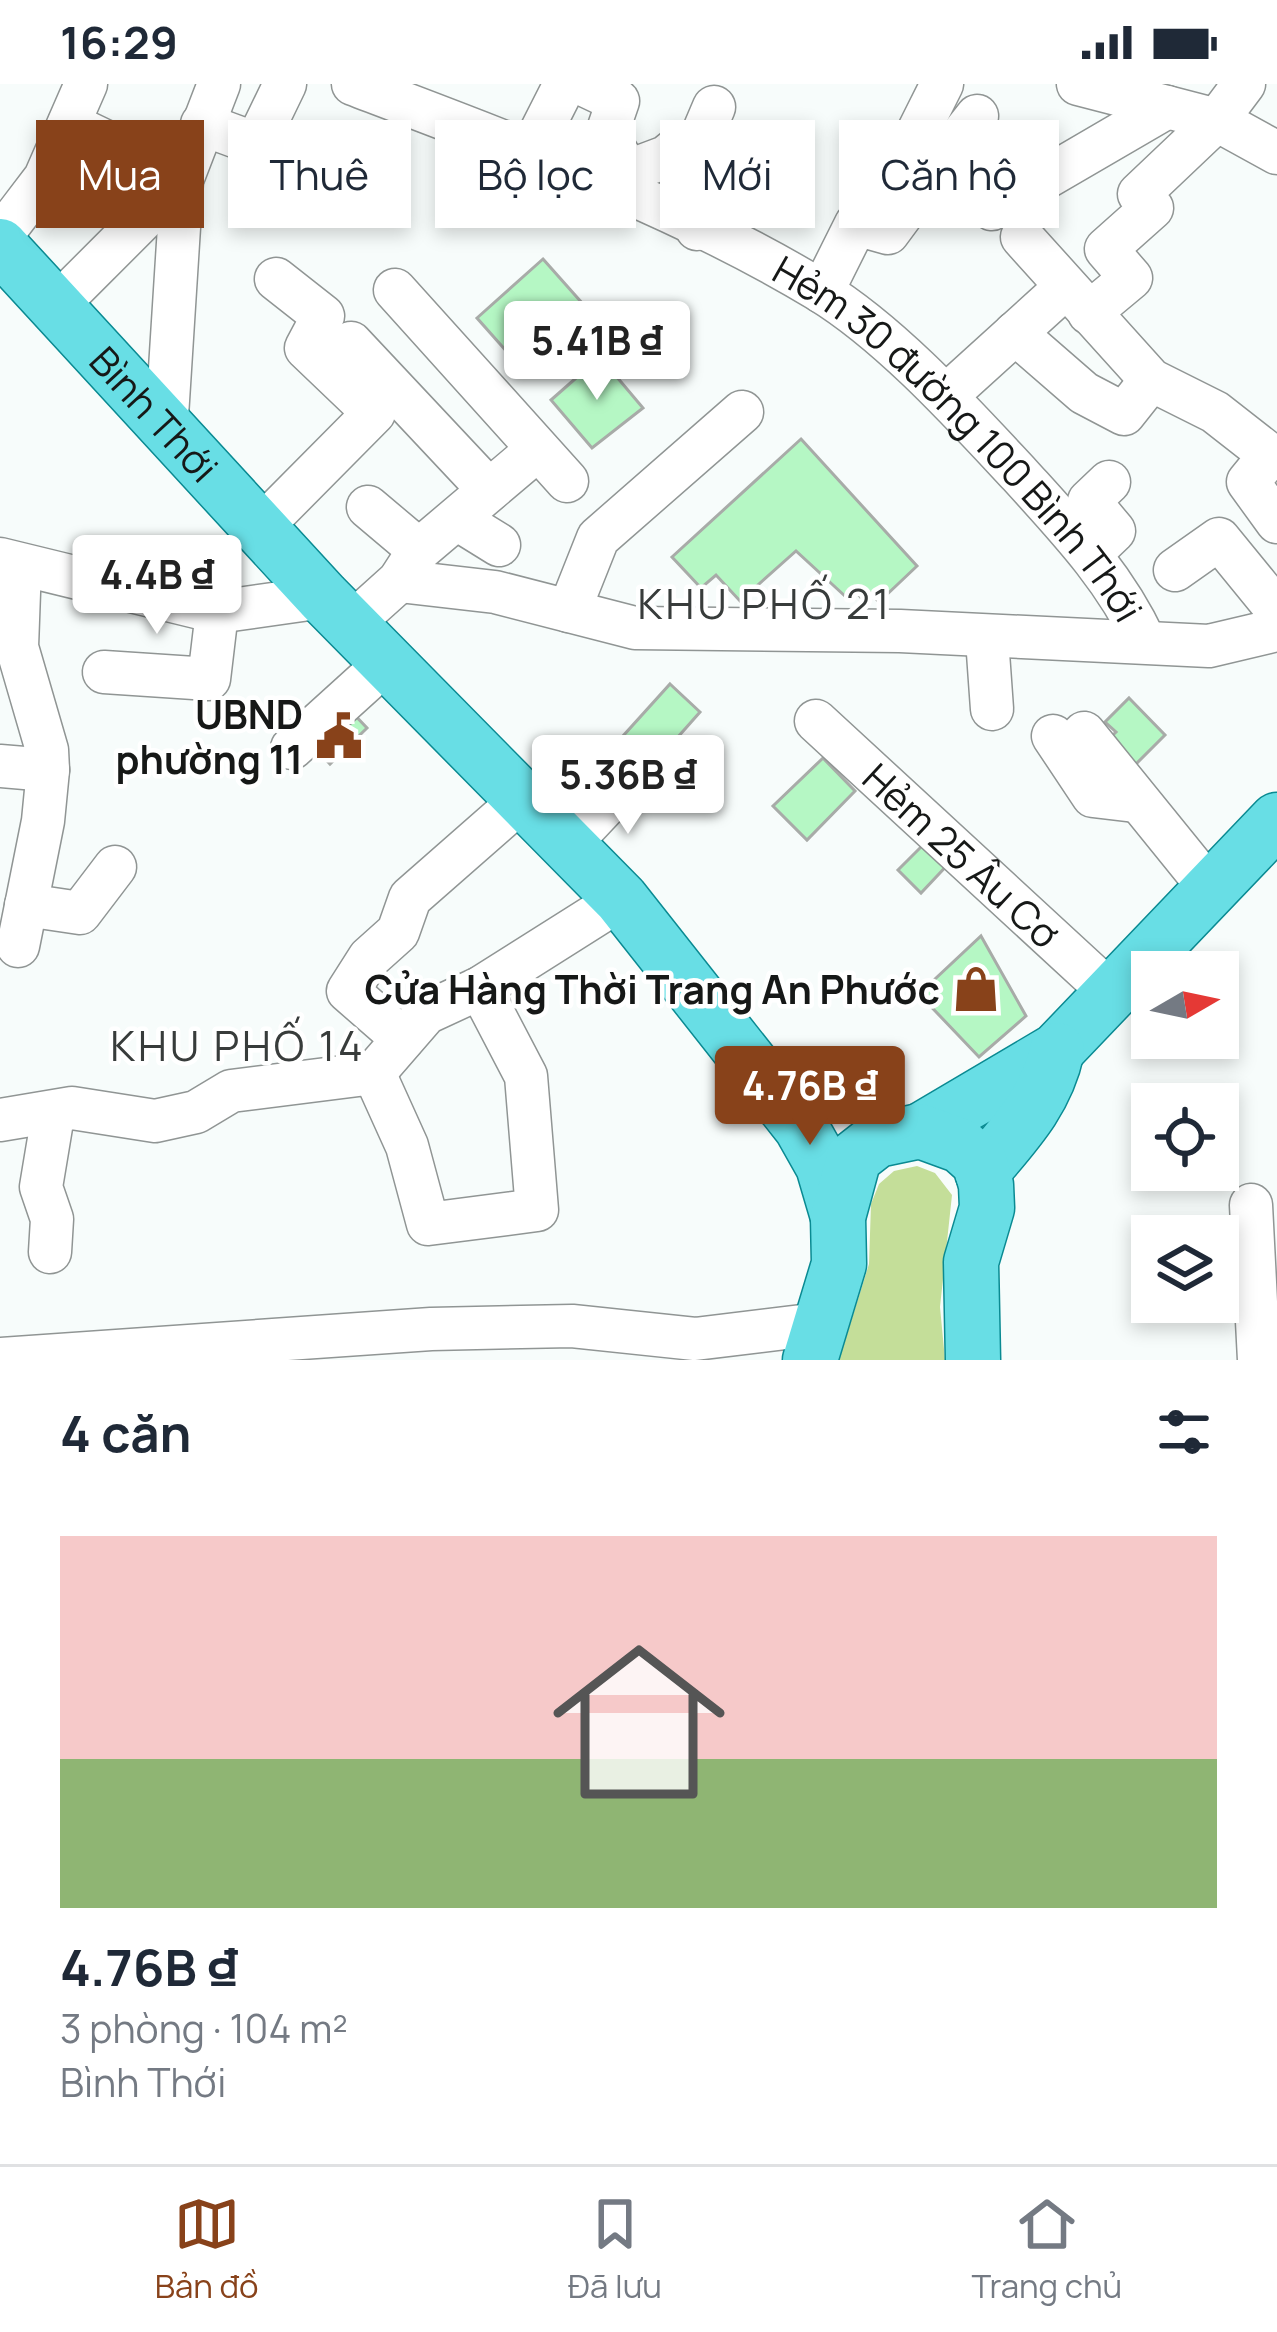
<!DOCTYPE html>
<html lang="vi">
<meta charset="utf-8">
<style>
:root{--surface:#fff;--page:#f2f2f3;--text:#1f2937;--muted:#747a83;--line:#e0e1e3;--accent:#88421a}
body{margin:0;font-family:Manrope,sans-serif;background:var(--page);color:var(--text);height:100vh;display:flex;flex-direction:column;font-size:45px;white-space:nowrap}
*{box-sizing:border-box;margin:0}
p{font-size:39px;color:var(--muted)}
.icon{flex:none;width:66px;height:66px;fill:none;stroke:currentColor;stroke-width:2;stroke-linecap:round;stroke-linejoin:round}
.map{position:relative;height:1276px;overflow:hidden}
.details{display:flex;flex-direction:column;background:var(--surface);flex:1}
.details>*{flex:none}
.top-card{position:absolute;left:36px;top:36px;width:1206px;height:108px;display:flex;gap:24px}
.needle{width:78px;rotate:81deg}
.buttons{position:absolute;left:1131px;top:867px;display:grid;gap:24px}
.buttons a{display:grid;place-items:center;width:108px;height:108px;border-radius:0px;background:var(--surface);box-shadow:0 6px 18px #0003;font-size:60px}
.price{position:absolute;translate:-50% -102px;padding:0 27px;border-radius:12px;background:#fff;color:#222;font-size:39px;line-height:78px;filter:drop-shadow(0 3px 6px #0008)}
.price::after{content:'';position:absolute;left:50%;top:72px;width:36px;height:27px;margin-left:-18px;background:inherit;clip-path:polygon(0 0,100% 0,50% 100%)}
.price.current{background:var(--accent);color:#fff}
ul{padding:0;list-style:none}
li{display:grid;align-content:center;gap:24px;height:636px;padding:0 60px}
li span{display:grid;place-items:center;height:372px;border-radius:0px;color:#555}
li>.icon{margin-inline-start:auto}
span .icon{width:216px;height:216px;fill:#fffc;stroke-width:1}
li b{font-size:51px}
h2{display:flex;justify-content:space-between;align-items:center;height:144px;padding:0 60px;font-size:51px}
.tag{padding:0 42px;border-radius:0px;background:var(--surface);box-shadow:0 6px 18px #0003;font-size:42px;line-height:108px}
.tag.current{background:var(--accent);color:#fff}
.status{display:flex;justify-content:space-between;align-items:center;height:84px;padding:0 60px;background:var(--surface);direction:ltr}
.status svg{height:33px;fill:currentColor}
.dock{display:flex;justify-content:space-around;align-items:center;height:168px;border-top:3px solid var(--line);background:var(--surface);font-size:33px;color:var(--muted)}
.dock a{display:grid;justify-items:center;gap:6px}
.dock .current{color:var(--accent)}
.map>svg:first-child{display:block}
</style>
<div class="status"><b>16:29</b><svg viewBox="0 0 49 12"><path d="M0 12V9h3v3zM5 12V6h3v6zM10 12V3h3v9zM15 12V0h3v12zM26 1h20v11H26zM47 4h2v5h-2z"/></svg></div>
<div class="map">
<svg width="1277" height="1276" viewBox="0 0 1277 1276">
<rect width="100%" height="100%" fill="#f7fcfb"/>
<path fill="#c4de99" d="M917,1082L935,1089L952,1111L940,1223L945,1276H839L869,1180L871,1120L879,1100L894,1087Z"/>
<g fill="#b5f7c4" stroke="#a8aba8" stroke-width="3">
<path d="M543,175L590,228L524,287L477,234Z"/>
<path d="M600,273L643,324L592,364L551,316Z"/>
<path d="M801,355L917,482L879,518L869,508L862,515L854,505L846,513L796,467L740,517L716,491L701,504L672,473Z"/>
<path d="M670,600L700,628L654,680L623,652Z"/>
<path d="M1129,614L1165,651L1127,689L1101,662L1116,648L1105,638Z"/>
<path d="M348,624L367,644L330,680L311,660Z"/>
<path d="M618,658L648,690L630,708L600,676Z"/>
<path d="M823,674L855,707L807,756L773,722Z"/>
<path d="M931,753L953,775L921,809L898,786Z"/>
<path d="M981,852L1026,932L979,973L919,910Z"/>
</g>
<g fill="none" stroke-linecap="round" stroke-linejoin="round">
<defs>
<g id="minor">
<path id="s1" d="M353,0C510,60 675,119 819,206C891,250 963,330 1020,391C1068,444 1115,493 1145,558"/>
<path d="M582,0L618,17L606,52L618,70L603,101"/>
<path d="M1078,0L1217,36L1277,69"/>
<path d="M977,32L939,80L992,125L1167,23"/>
<path d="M69,40L117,63"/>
<path d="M202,40L256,60L285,0"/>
<path d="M697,63L714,70L709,89L720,95L697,145"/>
<path d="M529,71L565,0"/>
<path d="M629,110L642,82L666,73L682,60L697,63L714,23"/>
<path d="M0,153L45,94L86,0"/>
<path d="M1022,153L1151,296L1215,328L1270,371L1248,398L1277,438"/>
<path d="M395,206L567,397"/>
<path d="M822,208L856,140L888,149L939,80L915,54L942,0"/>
<path d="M56,222L182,96"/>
<path d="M1089,229L1131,194L1106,165L1152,124L1139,110L1217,36L1244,0"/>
<path d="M1015,249L1084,309L1124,330L1151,296"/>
<path d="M351,259L489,406"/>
<path d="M947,311L1066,203"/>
<path d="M166,348L182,96L219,0"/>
<path d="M368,423L419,466"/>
<path d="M457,435L499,461"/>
<path d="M259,445L374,329L306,264L323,232L276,195"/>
<path d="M1091,469L1114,447L1089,417L1109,398"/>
<path d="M0,475L217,528L323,513"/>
<path d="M1175,486L1219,455L1277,526"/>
<path d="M399,497L495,508L635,544L900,547L1209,562L1277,546"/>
<path d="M569,527L598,454L742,328"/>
<path d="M350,541L399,497L419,466L537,366"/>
<path d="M987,555L992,625"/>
<path d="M104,588L209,595L217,528"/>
<path id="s2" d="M816,637L1109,907"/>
<path d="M1084,649L1208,802"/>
<path d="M1053,652L1093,712L1135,717"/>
<path d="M292,664L387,578"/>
<path d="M0,682L48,686"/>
<path d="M568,761L632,693"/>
<path d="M26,821L80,829L115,783"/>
<path d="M18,862L43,737L48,686L47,666L17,563L20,481"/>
<path d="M403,955L348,907L369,874L398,848L410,814L524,714"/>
<path d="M374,989L407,1062L428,1140L537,1126L526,992L480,904"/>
<path d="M0,1036L72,1024L155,1037L196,1028L231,1007L374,989L426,929L480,904L621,815"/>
<path d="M1251,1121L1259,1276"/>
<path d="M50,1168L52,1135L41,1103L53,1031"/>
<path d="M0,1275L431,1245L572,1242L695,1255L818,1240"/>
</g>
<g id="major">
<path id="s3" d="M0,162L323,513L621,815L801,1043L823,1082L838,1133"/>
<path d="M920,1047L1057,966L1277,736"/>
<path d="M982,1088C1015,1049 1046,1017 1057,966"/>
<path d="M810,1276L839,1180L838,1133L854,1074L877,1056L920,1047L961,1062L980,1079L986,1101L987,1124L971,1178L973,1276"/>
</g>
</defs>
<use href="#minor" stroke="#909594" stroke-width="45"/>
<use href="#major" stroke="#0a8a92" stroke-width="57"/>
<use href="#minor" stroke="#fff" stroke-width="42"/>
<use href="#major" stroke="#68dee5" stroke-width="54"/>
</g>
<defs>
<symbol id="civic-bare" viewBox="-9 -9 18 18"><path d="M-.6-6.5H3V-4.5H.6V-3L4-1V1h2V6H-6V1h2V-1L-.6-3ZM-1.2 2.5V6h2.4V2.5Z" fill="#88421a" stroke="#fff" stroke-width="2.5" paint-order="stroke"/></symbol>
<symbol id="shop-bare" viewBox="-9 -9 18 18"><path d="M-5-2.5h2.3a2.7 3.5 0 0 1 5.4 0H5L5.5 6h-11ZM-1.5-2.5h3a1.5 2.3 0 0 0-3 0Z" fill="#88421a" stroke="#fff" stroke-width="2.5" paint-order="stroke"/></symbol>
</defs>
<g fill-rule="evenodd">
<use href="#civic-bare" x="306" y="619" width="66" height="66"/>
<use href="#shop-bare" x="943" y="872" width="66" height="66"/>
</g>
<g text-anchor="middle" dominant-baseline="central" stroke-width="9" stroke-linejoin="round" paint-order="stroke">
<g font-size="39" fill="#161817" stroke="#fff">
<text stroke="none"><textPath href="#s3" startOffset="228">Bình Thới</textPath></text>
<text stroke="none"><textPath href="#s1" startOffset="714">Hẻm 30 đường 100 Bình Thới</textPath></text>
<text stroke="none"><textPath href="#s2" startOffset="198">Hẻm 25 Âu Cơ</textPath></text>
</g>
<g font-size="39" font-weight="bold" fill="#161817" stroke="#fff" text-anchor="end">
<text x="303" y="630">UBND<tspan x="303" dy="45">phường 11</tspan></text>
<text x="940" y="905">Cửa Hàng Thời Trang An Phước</text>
</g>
<g font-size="42" letter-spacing="3" fill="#383c3b" stroke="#fff">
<text x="765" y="519">KHU PHỐ 21</text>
<text x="238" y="961">KHU PHỐ 14</text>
</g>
</g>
</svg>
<div class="buttons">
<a><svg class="needle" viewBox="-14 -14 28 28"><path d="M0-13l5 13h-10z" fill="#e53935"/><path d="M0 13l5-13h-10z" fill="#747a83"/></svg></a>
<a><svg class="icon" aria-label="locate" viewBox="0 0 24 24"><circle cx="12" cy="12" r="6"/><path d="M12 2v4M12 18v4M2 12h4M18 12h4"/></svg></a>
<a><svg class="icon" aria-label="layers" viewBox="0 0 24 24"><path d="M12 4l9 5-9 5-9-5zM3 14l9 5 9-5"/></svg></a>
</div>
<b class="price" style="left:597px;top:319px">5.41B ₫</b>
<b class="price" style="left:157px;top:553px">4.4B ₫</b>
<b class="price" style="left:628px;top:753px">5.36B ₫</b>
<b class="price current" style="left:810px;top:1064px">4.76B ₫</b>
<div class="top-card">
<a class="tag current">Mua</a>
<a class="tag">Thuê</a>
<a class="tag">Bộ lọc</a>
<a class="tag">Mới</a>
<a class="tag">Căn hộ</a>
</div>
</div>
<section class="details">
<h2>4 căn<svg class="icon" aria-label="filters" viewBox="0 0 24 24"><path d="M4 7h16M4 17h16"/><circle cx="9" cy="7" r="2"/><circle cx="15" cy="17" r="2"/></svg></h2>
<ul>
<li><span style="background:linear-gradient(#f6c9c9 60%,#8fb573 0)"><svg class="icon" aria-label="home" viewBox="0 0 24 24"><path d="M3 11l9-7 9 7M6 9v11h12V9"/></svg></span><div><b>4.76B ₫</b><p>3 phòng · 104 m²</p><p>Bình Thới</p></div></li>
</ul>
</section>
<nav class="dock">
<a class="current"><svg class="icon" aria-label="map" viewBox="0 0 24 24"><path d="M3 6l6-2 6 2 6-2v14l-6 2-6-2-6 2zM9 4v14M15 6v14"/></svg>Bản đồ</a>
<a><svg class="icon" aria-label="saved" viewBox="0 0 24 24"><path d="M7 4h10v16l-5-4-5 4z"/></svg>Đã lưu</a>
<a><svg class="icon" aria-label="home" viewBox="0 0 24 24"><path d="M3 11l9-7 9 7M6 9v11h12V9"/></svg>Trang chủ</a>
</nav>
